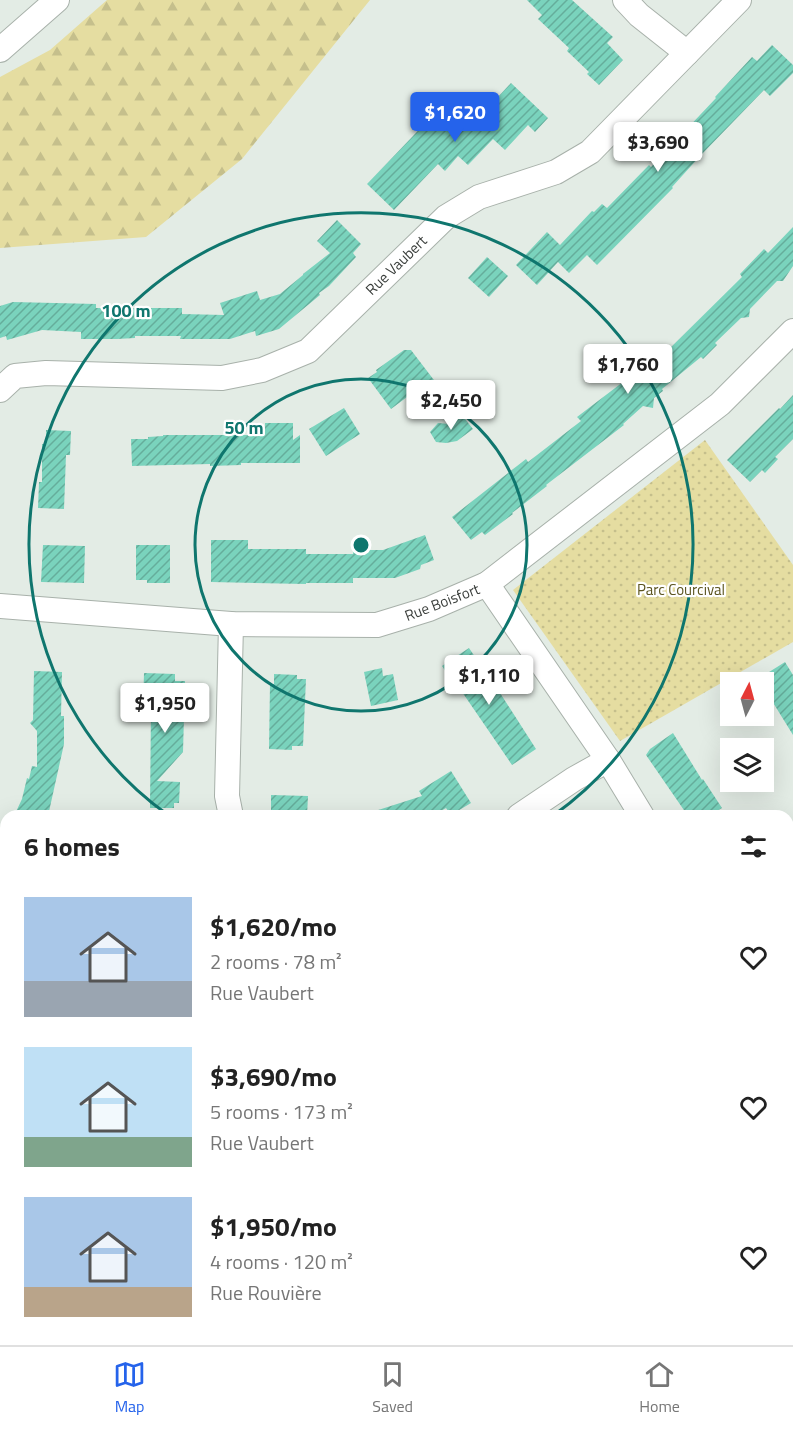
<!DOCTYPE html>
<meta charset="utf-8">
<style>
:root{--surface:#fff;--page:#f2f2f2;--text:#222;--muted:#767676;--line:#e0e0e0;--accent:#2563eb}
body{margin:0;font-family:"Titillium Web",sans-serif;background:var(--page);color:var(--text);height:100vh;display:flex;flex-direction:column;font-size:22px;white-space:nowrap}
*{box-sizing:border-box;margin:0}
p{font-size:20px;color:var(--muted)}
.icon{flex:none;width:33px;height:33px;fill:none;stroke:currentColor;stroke-width:2;stroke-linecap:round;stroke-linejoin:round}
.map{position:relative;flex:1;overflow:hidden}
.drawer{position:absolute;left:0px;top:810px;width:794px;height:536px;display:flex;flex-direction:column;background:var(--surface);border-radius:18px 18px 0 0;box-shadow:0 6px 24px #0002}
.drawer>*{flex:none}
.needle{width:39px;rotate:6deg}
.tools{position:absolute;left:720px;top:672px;display:grid;gap:12px}
.tools a{display:grid;place-items:center;width:54px;height:54px;border-radius:0px;background:var(--surface);box-shadow:0 6px 24px #0002;font-size:30px}
.price{position:absolute;translate:-50% -51px;padding:0 14px;border-radius:6px;background:#fff;color:#222;font-size:20px;line-height:39px;filter:drop-shadow(0 2px 3px #0008)}
.price::after{content:'';position:absolute;left:50%;top:36px;width:18px;height:14px;margin-left:-9px;background:inherit;clip-path:polygon(0 0,100% 0,50% 100%)}
.price.current{background:var(--accent);color:#fff}
ul{padding:0;list-style:none}
li{display:flex;align-items:center;gap:18px;height:150px;padding:0 24px}
li span{display:grid;place-items:center;flex:none;width:168px;height:120px;border-radius:0px;color:#555}
li>.icon{margin-inline-start:auto}
span .icon{width:72px;height:72px;fill:#fffc;stroke-width:1}
li b{font-size:26px}
h2{display:flex;justify-content:space-between;align-items:center;height:72px;padding:0 24px;font-size:26px}
.dock{display:flex;justify-content:space-around;align-items:center;height:84px;border-top:2px solid var(--line);background:var(--surface);font-size:16px;color:var(--muted)}
.dock a{display:grid;justify-items:center;gap:3px}
.dock .current{color:var(--accent)}
.map>svg:first-child{display:block}
</style>
<div class="map">
<svg width="793" height="1345" viewBox="0 0 793 1345">
<defs>
<pattern id="forest-firs" width="22" height="20" patternUnits="userSpaceOnUse" patternTransform="scale(1.5)"><rect width="22" height="20" fill="#e5dda1"/><path d="M5 1l3.5 6h-7zM16 11l3.5 6h-7z" fill="#c5bf8c"/></pattern>
<pattern id="cemetery-stones" width="16" height="16" patternUnits="userSpaceOnUse" patternTransform="scale(1.5)"><rect width="16" height="16" fill="#e5dda1"/><path d="M2 7V4a2 2 0 0 1 4 0v3zM10 15v-3a2 2 0 0 1 4 0v3z" fill="#c5bf8c"/></pattern>
<pattern id="park-dots" width="8" height="8" patternUnits="userSpaceOnUse" patternTransform="scale(1.5)"><rect width="8" height="8" fill="#e5dda1"/><path d="M2 2h.1M6 6h.1" fill="none" stroke="#c5bf8c" stroke-width="1.8" stroke-linecap="round"/></pattern>
<pattern id="building-hatch" width="6" height="6" patternUnits="userSpaceOnUse" patternTransform="scale(1.5)"><rect width="6" height="6" fill="#7ad3bd"/><path d="M-1 1l2-2M0 6l6-6M5 7l2-2" fill="none" stroke="#65ad9b"/></pattern>
</defs>
<rect width="100%" height="100%" fill="#e3ece5"/>
<path fill="url(#forest-firs)" d="M107,0H370L242,159L146,237L0,248V77L50,50Z"/>
<path fill="url(#cemetery-stones)" d="M99,1340H277L276,1345H99Z"/>
<path fill="url(#park-dots)" d="M705,440L793,565V642L620,741L513,590Z"/>
<g fill="url(#building-hatch)">
<path d="M527,0H572L613,37L607,43L623,60L599,85L587,74L589,72L567,51L569,48L538,19L542,15Z"/>
<path d="M772,45L793,65V73L770,96L764,90L701,155L672,187L673,188L597,265L587,255L569,273L558,262L537,285L516,265L547,232L560,245L592,211L594,212L602,204L607,208L649,165L651,167L716,98L715,97L752,57L757,61Z"/>
<path d="M511,83L548,118L535,132L528,125L505,150L493,139L468,165L458,156L445,171L438,164L394,210L367,184L436,112L455,130L478,105L485,111Z"/>
<path d="M337,220L361,244L353,253L356,257L329,286L319,293L320,295L279,329L256,336L255,331L230,339H180L181,336H135V338L117,339H81V332L42,330L7,340L6,336L0,338V306L13,302L96,304V308H182V314L224,315L220,303L257,291L260,300L280,294L303,275V274L330,253L317,241Z"/>
<path d="M793,227V266L783,281H777L750,309L749,317L741,318L715,343L717,345L703,359L701,357L662,389L663,391L654,398L653,408L643,406L623,424L624,425L546,485L547,486L512,513L513,514L485,535L482,532L471,540L452,517L526,459L528,462L581,421L577,417L623,382L617,375L650,350L658,360L742,277L740,274L764,249L768,253Z"/>
<path d="M487,257L508,276L489,297L468,278Z"/>
<path d="M404,350H411L440,388L426,398L419,388L391,409L368,378L377,372L376,370Z"/>
<path d="M793,395V439L775,457L778,459L765,473L762,470L750,482L727,460L779,408L780,409Z"/>
<path d="M344,408L360,434L326,456L309,429Z"/>
<path d="M457,418L465,419L473,429L457,441L446,443L436,442L430,432L438,423L449,424Z"/>
<path d="M265,423H293V440L300,435V463H241V465L210,466V464L132,466L131,439H148V437L163,436V435H265Z"/>
<path d="M46,430L71,431L70,455H66L64,509L38,508L39,482H42V444H46Z"/>
<path d="M425,535L434,560L421,565L420,569L395,578H353V583H306V584L211,582V540H248V549H306V554H353V550H383Z"/>
<path d="M43,545L85,546L84,583L41,582Z"/>
<path d="M136,545H170V583H147V580H136Z"/>
<path d="M469,648L492,682H493L536,749L512,765L460,689L458,690L442,666Z"/>
<path d="M785,662L793,675V735L764,688V682H760L758,679Z"/>
<path d="M382,668L383,676L393,674L398,700L371,706L364,672Z"/>
<path d="M34,671L62,672L61,716H64V744L48,816H14L22,799L27,778L29,779L32,766L37,767V731L30,723L33,720Z"/>
<path d="M144,673L175,674V681H185L183,752L157,781L180,782L179,803H174V808H150L151,708H143Z"/>
<path d="M274,674L297,675V679H306L303,746H292V750L269,749L270,684H274Z"/>
<path d="M673,733L702,780L703,779L722,808L709,816H688L646,755L650,749Z"/>
<path d="M451,771L471,803L451,815L446,808L432,816H372V812L422,796L419,791Z"/>
<path d="M271,795L308,796L307,816H271Z"/>
</g>
<g fill="none" stroke-linecap="round" stroke-linejoin="round">
<defs>
<g id="minor">
<path d="M625,0L639,15L687,53"/>
<path d="M0,50L57,0"/>
<path d="M0,390L15,376L46,373L222,378L262,370L308,351L446,217L479,197L556,172L590,152L739,0"/>
<path d="M487,584L608,760L642,816"/>
<path d="M0,606L231,624L377,625L429,609L487,584L720,404L793,331"/>
<path d="M231,816L227,796L231,624"/>
<path d="M519,816L574,779L608,760"/>
<path d="M788,955H793"/>
<path d="M788,1209H793"/>
<path d="M658,1345V1340"/>
</g>
<g id="secondary">
<path d="M0,890L6,894"/>
<path d="M366,1345V1340"/>
</g>
</defs>
<use href="#minor" stroke="#a8b1aa" stroke-width="26"/>
<use href="#secondary" stroke="#a8b1aa" stroke-width="35"/>
<use href="#minor" stroke="#fff" stroke-width="24"/>
<use href="#secondary" stroke="#fff" stroke-width="33"/>
</g>
<g fill="none" stroke="#0f766e" stroke-width="3">
<circle cx="361" cy="545" r="166"/>
<path d="M168 815A332 332 0 1 1 554 815"/>
</g>
<g text-anchor="middle" dominant-baseline="central" stroke-width="4.5" stroke-linejoin="round" paint-order="stroke">
<g font-size="15" fill="#3a3e3b" stroke="#fff">
<text transform="translate(396 265) rotate(-44)">Rue Vaubert</text>
<text transform="translate(442 602) rotate(-21)">Rue Boisfort</text>
</g>
<g font-size="15" fill="#5c5520" stroke="#fff">
<text x="681" y="589">Parc Courcival</text>
</g>
</g>
<circle cx="361" cy="545" r="9" fill="#0f766e" stroke="#fff" stroke-width="3"/>
<g font-size="18" text-anchor="middle" font-weight="bold" fill="#0f766e" stroke="#fff" stroke-width="4.5" stroke-linejoin="round" paint-order="stroke">
<text x="126" y="317">100 m</text>
<text x="244" y="434">50 m</text>
</g>
</svg>
<div class="tools">
<a><svg class="needle" viewBox="-14 -14 28 28"><path d="M0-13l5 13h-10z" fill="#e53935"/><path d="M0 13l5-13h-10z" fill="#767676"/></svg></a>
<a><svg class="icon" aria-label="layers" viewBox="0 0 24 24"><path d="M12 4l9 5-9 5-9-5zM3 14l9 5 9-5"/></svg></a>
</div>
<b class="price current" style="left:455px;top:143px">$1,620</b>
<b class="price" style="left:658px;top:173px">$3,690</b>
<b class="price" style="left:628px;top:395px">$1,760</b>
<b class="price" style="left:451px;top:431px">$2,450</b>
<b class="price" style="left:489px;top:706px">$1,110</b>
<b class="price" style="left:165px;top:734px">$1,950</b>
<section class="drawer">
<h2>6 homes<svg class="icon" aria-label="filters" viewBox="0 0 24 24"><path d="M4 7h16M4 17h16"/><circle cx="9" cy="7" r="2"/><circle cx="15" cy="17" r="2"/></svg></h2>
<ul>
<li><span style="background:linear-gradient(#a9c7e8 70%,#9aa5b1 0)"><svg class="icon" aria-label="home" viewBox="0 0 24 24"><path d="M3 11l9-7 9 7M6 9v11h12V9"/></svg></span><div><b>$1,620/mo</b><p>2 rooms · 78 m²</p><p>Rue Vaubert</p></div><svg class="icon" aria-label="heart" viewBox="0 0 24 24"><path d="M12 20l-8-8c-3-5 5-10 8-4 3-6 11-1 8 4z"/></svg></li>
<li><span style="background:linear-gradient(#bfe0f5 75%,#7fa58c 0)"><svg class="icon" aria-label="home" viewBox="0 0 24 24"><path d="M3 11l9-7 9 7M6 9v11h12V9"/></svg></span><div><b>$3,690/mo</b><p>5 rooms · 173 m²</p><p>Rue Vaubert</p></div><svg class="icon" aria-label="heart" viewBox="0 0 24 24"><path d="M12 20l-8-8c-3-5 5-10 8-4 3-6 11-1 8 4z"/></svg></li>
<li><span style="background:linear-gradient(#a9c7e8 75%,#b9a48a 0)"><svg class="icon" aria-label="home" viewBox="0 0 24 24"><path d="M3 11l9-7 9 7M6 9v11h12V9"/></svg></span><div><b>$1,950/mo</b><p>4 rooms · 120 m²</p><p>Rue Rouvière</p></div><svg class="icon" aria-label="heart" viewBox="0 0 24 24"><path d="M12 20l-8-8c-3-5 5-10 8-4 3-6 11-1 8 4z"/></svg></li>
</ul>
</section>
</div>
<nav class="dock">
<a class="current"><svg class="icon" aria-label="map" viewBox="0 0 24 24"><path d="M3 6l6-2 6 2 6-2v14l-6 2-6-2-6 2zM9 4v14M15 6v14"/></svg>Map</a>
<a><svg class="icon" aria-label="saved" viewBox="0 0 24 24"><path d="M7 4h10v16l-5-4-5 4z"/></svg>Saved</a>
<a><svg class="icon" aria-label="home" viewBox="0 0 24 24"><path d="M3 11l9-7 9 7M6 9v11h12V9"/></svg>Home</a>
</nav>
